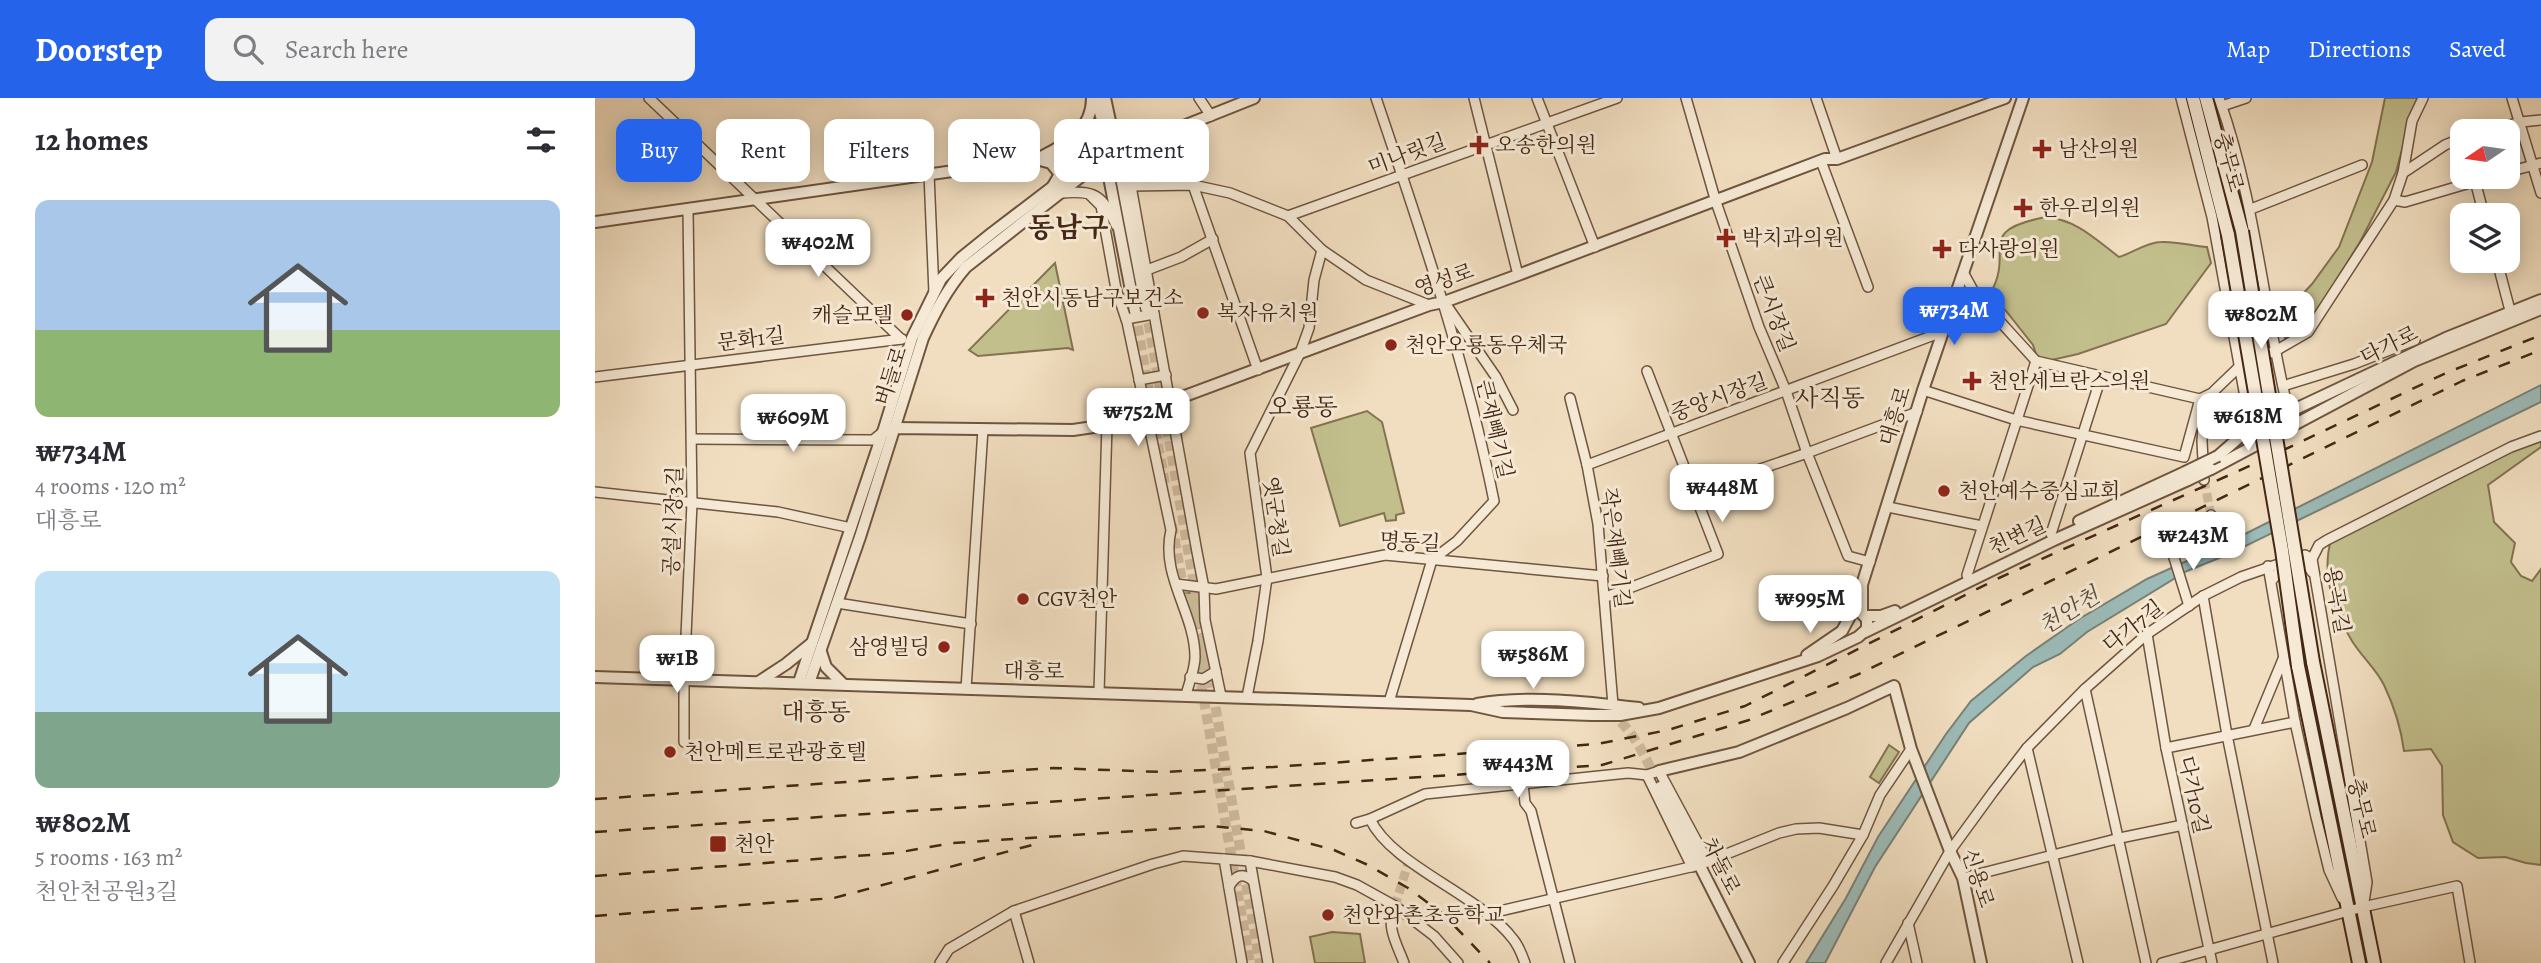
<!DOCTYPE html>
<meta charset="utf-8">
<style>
:root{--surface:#fff;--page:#f2f2f3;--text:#2b2b33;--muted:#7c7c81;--accent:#2563eb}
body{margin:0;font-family:Alegreya,"Noto Serif KR",serif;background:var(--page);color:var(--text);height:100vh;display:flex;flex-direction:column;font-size:26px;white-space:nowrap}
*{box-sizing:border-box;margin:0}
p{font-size:23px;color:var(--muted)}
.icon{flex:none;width:38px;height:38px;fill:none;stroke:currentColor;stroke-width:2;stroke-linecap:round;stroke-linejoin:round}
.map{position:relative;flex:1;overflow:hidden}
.details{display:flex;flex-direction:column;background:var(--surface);width:595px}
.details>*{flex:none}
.banner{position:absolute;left:21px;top:21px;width:665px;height:63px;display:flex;gap:14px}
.needle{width:46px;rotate:257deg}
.tools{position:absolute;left:1855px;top:21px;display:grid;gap:14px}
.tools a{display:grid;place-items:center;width:70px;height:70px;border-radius:14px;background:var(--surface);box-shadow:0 4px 18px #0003;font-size:35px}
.price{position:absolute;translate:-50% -60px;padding:0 16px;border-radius:14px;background:#fff;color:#222;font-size:23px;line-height:46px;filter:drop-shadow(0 2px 4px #0008)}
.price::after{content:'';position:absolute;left:50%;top:42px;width:21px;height:16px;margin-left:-10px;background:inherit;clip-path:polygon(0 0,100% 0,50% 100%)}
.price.active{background:var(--accent);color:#fff}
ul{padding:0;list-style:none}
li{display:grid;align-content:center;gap:14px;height:371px;padding:0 35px}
li span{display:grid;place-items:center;height:217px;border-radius:14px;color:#555}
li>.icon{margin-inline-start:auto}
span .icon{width:126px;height:126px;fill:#fffc;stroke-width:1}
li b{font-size:30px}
h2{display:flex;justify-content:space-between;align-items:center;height:84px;padding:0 35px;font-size:30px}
.tag{padding:0 24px;border-radius:14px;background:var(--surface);box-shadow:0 4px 18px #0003;font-size:24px;line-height:63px}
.tag.active{background:var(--accent);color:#fff}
header{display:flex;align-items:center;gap:42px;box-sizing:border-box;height:98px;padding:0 35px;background:var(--accent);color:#fff}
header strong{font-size:33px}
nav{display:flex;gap:38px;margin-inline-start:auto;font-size:24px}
.search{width:490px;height:63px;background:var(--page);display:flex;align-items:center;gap:18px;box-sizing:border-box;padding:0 24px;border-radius:14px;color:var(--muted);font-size:26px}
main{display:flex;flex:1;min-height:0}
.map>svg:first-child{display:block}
</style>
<header>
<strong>Doorstep</strong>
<div class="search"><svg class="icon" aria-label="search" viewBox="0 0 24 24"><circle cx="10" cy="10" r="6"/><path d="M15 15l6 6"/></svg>Search here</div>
<nav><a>Map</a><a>Directions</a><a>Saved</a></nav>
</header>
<main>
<section class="details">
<h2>12 homes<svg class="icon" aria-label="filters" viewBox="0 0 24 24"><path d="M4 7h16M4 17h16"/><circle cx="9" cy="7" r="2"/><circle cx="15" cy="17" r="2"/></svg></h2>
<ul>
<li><span style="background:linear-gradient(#a9c7e8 60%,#8fb573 0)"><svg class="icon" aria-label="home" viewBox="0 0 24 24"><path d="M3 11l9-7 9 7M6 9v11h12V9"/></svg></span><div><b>₩734M</b><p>4 rooms · 120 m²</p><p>대흥로</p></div></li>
<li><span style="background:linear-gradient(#bfe0f5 65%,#7fa58c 0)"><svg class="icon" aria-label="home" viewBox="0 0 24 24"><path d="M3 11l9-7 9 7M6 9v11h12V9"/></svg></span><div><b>₩802M</b><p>5 rooms · 163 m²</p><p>천안천공원3길</p></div></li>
</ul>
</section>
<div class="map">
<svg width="1946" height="865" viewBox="0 0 1946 865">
<rect width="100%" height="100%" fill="#f1dec0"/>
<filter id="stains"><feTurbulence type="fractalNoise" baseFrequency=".00286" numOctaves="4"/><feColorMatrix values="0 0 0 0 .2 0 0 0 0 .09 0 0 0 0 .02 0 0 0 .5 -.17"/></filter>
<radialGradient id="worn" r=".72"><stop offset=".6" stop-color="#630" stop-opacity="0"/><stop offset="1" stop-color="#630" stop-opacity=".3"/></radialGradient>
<g fill="#c2bf8d" stroke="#837350" stroke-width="2">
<path d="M1790,0H1824L1815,22L1801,74L1765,144L1711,231L1690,240L1685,220L1717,186L1744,149L1777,64Z"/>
<path d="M1451,119C1482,122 1500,141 1524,159C1538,155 1552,144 1566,144C1581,143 1597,148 1612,149L1616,165L1571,226L1483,256L1448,264L1442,259L1438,247L1396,194C1420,152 1378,133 1451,119Z"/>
<path d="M460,165L478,252L473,250L383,258L374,252Z"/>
<path d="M772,313L787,324L809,415L801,417V422L791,423L789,415L745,428L716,330Z"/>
<path d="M1946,339V349L1893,387L1899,424L1920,445L1916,464L1926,478L1937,483L1946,471V767L1931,765L1910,759L1883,760L1858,744L1848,717L1847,668L1836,651L1809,653C1806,630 1799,608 1789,587C1781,571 1767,559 1757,543C1739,513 1726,477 1736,442Z"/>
<path d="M587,494L604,496L606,498L609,524L603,526L604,530L597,531Z"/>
<path d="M611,535L619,570L601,580V538Z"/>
<path d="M1294,647L1304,654L1284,685L1275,679Z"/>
<path d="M737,834L765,836L770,865H720L715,839Z"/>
</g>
<path fill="#9cbbb8" stroke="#798076" stroke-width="2" d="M1946,287V304L1634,456L1592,473L1492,534L1465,556L1438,569L1374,625L1280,769L1230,865H1211L1251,800L1283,739L1351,636L1376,603L1431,558L1484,521L1552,481L1634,444Z"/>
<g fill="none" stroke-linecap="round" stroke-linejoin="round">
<g stroke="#ceb99e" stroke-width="9" stroke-dasharray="9 4.5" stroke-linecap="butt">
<path d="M1609,382L1616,417"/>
<path d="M800,808L814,762"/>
</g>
<g stroke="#ceb99e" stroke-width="10" stroke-dasharray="10 5" stroke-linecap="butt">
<path d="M551,210L665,865"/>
<path d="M540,213L570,386"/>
<path d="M577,426L593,517"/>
<path d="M601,557L655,865"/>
<path d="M999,611C1006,613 1014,615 1020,619C1041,635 1053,666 1065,689"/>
</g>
<defs>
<g id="minor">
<path d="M54,0L306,241"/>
<path d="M604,0L616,18"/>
<path d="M781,0C826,133 871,265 899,403L862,443L837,462L794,604"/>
<path d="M879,0L923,177"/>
<path d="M942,0L1000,149"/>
<path d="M1091,0L1121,104L1164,229L1191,293L1212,355L1253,458L1275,464"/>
<path d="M1221,0L1242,61"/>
<path d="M1586,0L1617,119L1659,348"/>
<path d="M1624,0C1662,107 1669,219 1697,328"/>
<path d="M1917,0L1946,95"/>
<path d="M1627,8L1651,0"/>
<path d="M1891,33L1926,24L1946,22"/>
<path d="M541,47L536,56V88L602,454L609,490L610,522L626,598"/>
<path d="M1226,63L1273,189"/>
<path d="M1913,74L1946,65"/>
<path d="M1808,75L1817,23L1828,0"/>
<path d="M334,76L339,195"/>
<path d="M1879,79L1889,117"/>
<path d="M598,87L663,272"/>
<path d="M536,88L598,87L635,95L693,118L727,152L771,182L834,207"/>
<path d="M466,95C501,92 507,97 521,127"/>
<path d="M494,96L506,108L521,191L532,224L576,432C565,478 600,515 600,559C600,571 594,585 591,597"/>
<path d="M1799,102L1810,104L1895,79"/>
<path d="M1656,111L1767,67"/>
<path d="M693,118L1022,0"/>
<path d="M1902,163L1917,220"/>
<path d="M552,172L586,159L618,141"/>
<path d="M1369,176L1380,196L1441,263L1605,301"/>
<path d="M852,208L901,279L918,312"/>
<path d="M531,221L559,216"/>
<path d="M0,279L307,241"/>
<path d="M544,282L571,277"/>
<path d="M1688,288L1759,266L1820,242"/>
<path d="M1328,292L1421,322L1589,359L1605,301L1619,294"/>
<path d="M975,300L992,367L1003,426L1018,607"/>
<path d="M97,341L278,342L288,334"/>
<path d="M992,367L1347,234"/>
<path d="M1609,382L1607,343L1609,312L1619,293L1645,268L1682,252L1713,234L1799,102L1808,75L1850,47L1867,40"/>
<path d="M0,394L183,414L256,430"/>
<path d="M1098,394L1212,355L1322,314"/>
<path d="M1293,409L1387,428"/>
<path d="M1456,436L1506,279"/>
<path d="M1673,468L1700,624L1721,719L1734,772L1747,800"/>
<path d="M1374,482L1372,477L1441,263"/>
<path d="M1677,482L1687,470L1711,465L1717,474"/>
<path d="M581,486L621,491L790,457L1008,478"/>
<path d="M1608,498L1632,637L1678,865"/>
<path d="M1011,499L1123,456L1052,273"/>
<path d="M242,505L376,526"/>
<path d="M1594,508L1576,450L1605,433L1616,421V417"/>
<path d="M1552,536L1571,650L1617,865"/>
<path d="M595,579L608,581L621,573"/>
<path d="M371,591L388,331"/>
<path d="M1490,591L1551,865"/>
<path d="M504,594L512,327"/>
<path d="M652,599L663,543L672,480L655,355L705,255L714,230L719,182L727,152"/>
<path d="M1659,631L1688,561"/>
<path d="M89,644V582L97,405L93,111"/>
<path d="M1432,650L1483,865"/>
<path d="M1571,650L1700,624"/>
<path d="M1052,677L1097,769"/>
<path d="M928,686L930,705L936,713L975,865"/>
<path d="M775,721C797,768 884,796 918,841C924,848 927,857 930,865"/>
<path d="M761,725L775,721L830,696L1033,675L1052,677L1064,673L1113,764"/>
<path d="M629,761L647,865"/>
<path d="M655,763L673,865"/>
<path d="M1368,780L1525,740L1588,727"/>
<path d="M634,789C640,777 648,774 658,783"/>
<path d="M1769,804L1772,784L1717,461L1724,447L1732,442L1916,349L1946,338"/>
<path d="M800,808L839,838L863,865"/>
<path d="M892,816L1104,767L1184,735L1201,731L1224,730L1268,737"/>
<path d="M1313,825L1322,865"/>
<path d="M345,865L354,851L419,813"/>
<path d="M434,865L419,813L558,766L588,758L655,763L740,779L762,787L800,808C790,828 802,846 809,865"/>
<path d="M1188,865L1238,788L1268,737L1285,697L1316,651"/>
<path d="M1291,865L1355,753L1398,694L1432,650L1490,591L1552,536L1608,498L1646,479L1710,457L1717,461"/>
<path d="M1567,865L1768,809L1862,788L1875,865"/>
</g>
<g id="tertiary">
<path d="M501,0L512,40L524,69L551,210"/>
<path d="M510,0L518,37L513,74L540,213"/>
<path d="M448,58C473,45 497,31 497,0"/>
<path d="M445,62L456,65L465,76L458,88"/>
<path d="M0,124L541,47L659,0"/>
<path d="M288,334L300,330L478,332L512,327L834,207L849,204L923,177L1230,61H1242L1410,0"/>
<path d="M1623,358L1647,337L1660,330L1851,240L1946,202"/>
<path d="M1616,371L1819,263L1946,211"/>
<path d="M1484,423L1590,374"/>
<path d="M1270,518H1286L1300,513"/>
<path d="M1270,534L1459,442L1593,382"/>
<path d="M226,554L231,569L248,586"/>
<path d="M1212,557L1247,533L1260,509L1328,292L1428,0"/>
<path d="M0,579L876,607L908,614L997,617H1025L1064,610L1223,558L1263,539L1272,531V521L1267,516V490"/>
<path d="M165,583L191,566L217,545"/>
<path d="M204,584L288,334L317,240L346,181L366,160L397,135L456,90L511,55"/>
<path d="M214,585L265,439L328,240C340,214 352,191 371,169L502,66"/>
<path d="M882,606C933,597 993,604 1044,610"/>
<path d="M1064,673L1144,654L1252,610L1299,588L1316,651L1355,753L1368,780L1386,865"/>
<path d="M1065,689L1154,865"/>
</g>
<g id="secondary">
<path d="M1598,0L1633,137"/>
<path d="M1611,0L1647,133"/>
<path d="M1718,564L1779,865"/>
<path d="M1703,568L1764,865"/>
</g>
</defs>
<use href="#minor" stroke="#6f553f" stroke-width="12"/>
<use href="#tertiary" stroke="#6f553f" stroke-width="14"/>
<use href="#secondary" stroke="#442714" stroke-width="16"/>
<use href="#minor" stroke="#f6ead6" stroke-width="9"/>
<use href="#tertiary" stroke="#f6ead6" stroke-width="10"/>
<use href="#secondary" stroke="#f6ead6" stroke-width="12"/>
<g stroke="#442714" stroke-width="2.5" stroke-dasharray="12 12" stroke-linecap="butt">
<path d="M0,701L458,670L567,674L678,669L1002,646L1073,632L1150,608L1404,480L1659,366L1851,275L1946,237"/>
<path d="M0,734L1007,667L1154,622L1264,576L1867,283L1946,252"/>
<path d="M0,778L300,755L358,745L616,728L669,733L739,752L773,767L813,790L848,816L895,865"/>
<path d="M0,818L239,800L437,747"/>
</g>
<defs>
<g id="tertiary-bridge">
<path d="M1590,374L1623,358"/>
<path d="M1593,382L1616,371"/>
</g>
<g id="secondary-bridge">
<path d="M1647,133L1718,564"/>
<path d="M1633,137L1687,452L1703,568"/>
</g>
</defs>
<use href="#tertiary-bridge" stroke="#6f553f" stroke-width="14" stroke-linecap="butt"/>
<use href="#secondary-bridge" stroke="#442714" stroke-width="16" stroke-linecap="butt"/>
<use href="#tertiary-bridge" stroke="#f6ead6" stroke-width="10"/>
<use href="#secondary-bridge" stroke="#f6ead6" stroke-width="12"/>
</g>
<g fill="#8f2418" stroke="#f6ead6" stroke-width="2.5">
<path d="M880.5 36.5h7v7h7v7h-7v7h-7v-7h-7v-7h7z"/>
<path d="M1443.5 40.5h7v7h7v7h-7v7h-7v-7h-7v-7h7z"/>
<path d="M1424.5 99.5h7v7h7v7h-7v7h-7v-7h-7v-7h7z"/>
<path d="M1127.5 129.5h7v7h7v7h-7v7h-7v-7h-7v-7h7z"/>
<path d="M1343.5 140.5h7v7h7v7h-7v7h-7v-7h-7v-7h7z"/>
<path d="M386.5 189.5h7v7h7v7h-7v7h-7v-7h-7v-7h7z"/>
<circle cx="608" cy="215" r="7"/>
<circle cx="312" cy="217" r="7"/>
<circle cx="796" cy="247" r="7"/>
<path d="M1373.5 272.5h7v7h7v7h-7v7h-7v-7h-7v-7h7z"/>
<circle cx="1349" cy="393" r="7"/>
<circle cx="428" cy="501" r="7"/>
<circle cx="349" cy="549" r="7"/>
<circle cx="75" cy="654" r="7"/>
<rect x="114" y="737" width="18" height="18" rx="3.5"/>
<circle cx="733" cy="817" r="7"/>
</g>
<g text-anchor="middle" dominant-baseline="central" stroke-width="6" stroke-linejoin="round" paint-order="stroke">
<g font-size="21" fill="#442714" stroke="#f6ead6" text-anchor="start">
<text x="900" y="47">오송한의원</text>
<text x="1463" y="51">남산의원</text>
<text x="1444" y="110">한우리의원</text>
<text x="1147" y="140">박치과의원</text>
<text x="1363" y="151">다사랑의원</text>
<text x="406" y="200">천안시동남구보건소</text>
<text x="622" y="215">복자유치원</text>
<text x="298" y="217" text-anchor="end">캐슬모텔</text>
<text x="810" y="247">천안오룡동우체국</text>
<text x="1393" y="283">천안세브란스의원</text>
<text x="1363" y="393">천안예수중심교회</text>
<text x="442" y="501">CGV천안</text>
<text x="335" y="549" text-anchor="end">삼영빌딩</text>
<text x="89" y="654">천안메트로관광호텔</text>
<text x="139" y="746">천안</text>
<text x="747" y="817">천안와촌초등학교</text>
</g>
<g font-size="21" fill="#442714" stroke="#f6ead6">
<text transform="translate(812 56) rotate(-20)">미나릿길</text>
<text transform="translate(1634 64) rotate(75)">충무로</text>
<text transform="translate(849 182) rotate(-19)">영성로</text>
<text transform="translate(1179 215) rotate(69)">큰시장길</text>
<text transform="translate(156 241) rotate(-7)">문화1길</text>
<text transform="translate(1794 247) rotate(-26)">다가로</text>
<text transform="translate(296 278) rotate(-72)">버들로</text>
<text transform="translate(1124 299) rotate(-20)">중앙시장길</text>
<text transform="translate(1300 318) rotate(-73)">대흥로</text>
<text transform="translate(900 331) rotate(77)">큰재빼기길</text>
<text transform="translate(681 419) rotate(82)">옛군청길</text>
<text transform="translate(78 423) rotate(-88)">공설시장3길</text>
<text transform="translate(1422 438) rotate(-25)">천변길</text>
<text transform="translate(815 444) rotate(3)">명동길</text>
<text transform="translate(1021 450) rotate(83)">작은재빼기길</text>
<text transform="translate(1742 502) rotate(80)">용곡1길</text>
<text transform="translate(1538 528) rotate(-38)">다가7길</text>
<text transform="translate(439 573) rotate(1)">대흥로</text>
<text transform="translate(1599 697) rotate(78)">다가10길</text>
<text transform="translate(1767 710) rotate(77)">충무로</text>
<text transform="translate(1126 768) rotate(63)">차돌로</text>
<text transform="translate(1383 780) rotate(72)">신용로</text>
</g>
<g font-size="23" font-style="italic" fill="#5a4c3d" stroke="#f6ead6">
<text transform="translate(1474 513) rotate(-32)">천안천</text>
</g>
<g font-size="24" fill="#442714" stroke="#f6ead6">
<text x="1235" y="300">사직동</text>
<text x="708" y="309">오룡동</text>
<text x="221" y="614">대흥동</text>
</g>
<g font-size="28" font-weight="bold" fill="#442714" stroke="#f6ead6">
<text x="473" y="130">동남구</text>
</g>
</g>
<rect width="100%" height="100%" filter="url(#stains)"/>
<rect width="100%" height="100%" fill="url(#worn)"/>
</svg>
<div class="tools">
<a><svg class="needle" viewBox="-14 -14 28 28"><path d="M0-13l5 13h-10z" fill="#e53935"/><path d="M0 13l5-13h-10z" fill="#7c7c81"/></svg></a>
<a><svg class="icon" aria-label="layers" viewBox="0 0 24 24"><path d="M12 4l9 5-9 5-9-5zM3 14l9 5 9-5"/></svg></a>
</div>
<b class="price" style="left:223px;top:181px">₩402M</b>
<b class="price active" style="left:1359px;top:249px">₩734M</b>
<b class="price" style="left:1666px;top:253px">₩802M</b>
<b class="price" style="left:543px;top:350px">₩752M</b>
<b class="price" style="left:1653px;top:355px">₩618M</b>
<b class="price" style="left:198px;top:356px">₩609M</b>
<b class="price" style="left:1127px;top:426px">₩448M</b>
<b class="price" style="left:1598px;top:474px">₩243M</b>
<b class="price" style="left:1215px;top:537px">₩995M</b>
<b class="price" style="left:938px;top:593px">₩586M</b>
<b class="price" style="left:82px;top:597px">₩1B</b>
<b class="price" style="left:923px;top:702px">₩443M</b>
<div class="banner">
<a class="tag active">Buy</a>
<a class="tag">Rent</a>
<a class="tag">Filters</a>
<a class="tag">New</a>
<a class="tag">Apartment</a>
</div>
</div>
</main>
